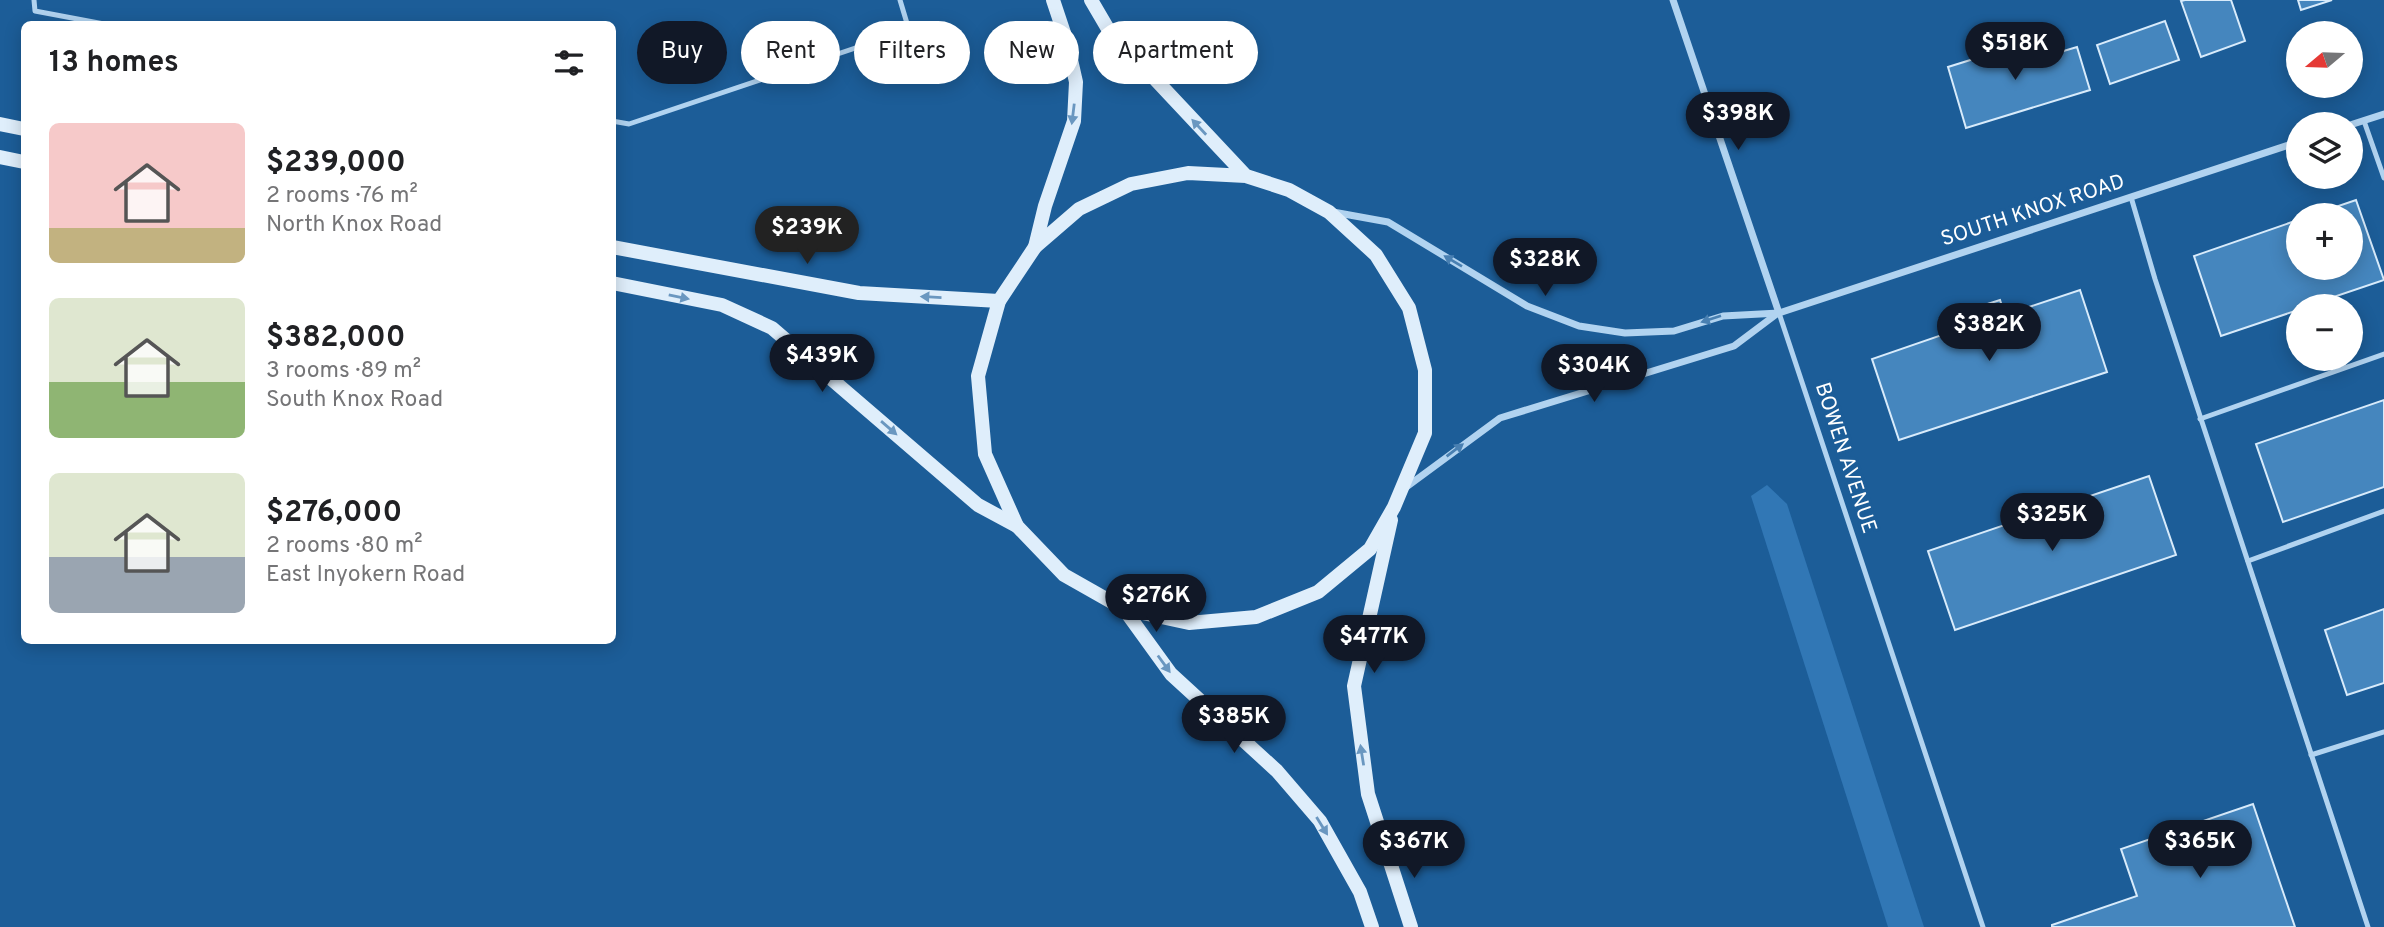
<!DOCTYPE html>
<meta charset="utf-8">
<style>
:root{--surface:#fff;--page:#f2f2f2;--text:#202124;--muted:#757577;--accent:#111827}
body{margin:0;font-family:Overpass,sans-serif;background:var(--page);color:var(--text);height:100vh;display:flex;flex-direction:column;font-size:26px;white-space:nowrap}
*{box-sizing:border-box;margin:0}
p{font-size:23px;color:var(--muted)}
.icon{flex:none;width:38px;height:38px;fill:none;stroke:currentColor;stroke-width:2;stroke-linecap:round;stroke-linejoin:round}
.map{position:relative;flex:1;overflow:hidden}
.panel{position:absolute;left:21px;top:21px;width:595px;height:623px;display:flex;flex-direction:column;background:var(--surface);border-radius:10px;box-shadow:0 4px 18px #0003}
.panel>*{flex:none}
.top-card{position:absolute;left:637px;top:21px;width:665px;height:63px;display:flex;gap:14px}
.needle{width:46px;rotate:251deg}
.fabs{position:absolute;left:2286px;top:21px;display:grid;gap:14px}
.fabs a{display:grid;place-items:center;width:77px;height:77px;border-radius:50%;background:var(--surface);box-shadow:0 4px 18px #0003;font-size:35px}
.price{position:absolute;translate:-50% -60px;padding:0 16px;border-radius:24px;background:var(--accent);color:#fff;font-size:23px;line-height:46px;filter:drop-shadow(0 2px 4px #0008)}
.price::after{content:'';position:absolute;left:50%;top:42px;width:21px;height:16px;margin-left:-10px;background:inherit;clip-path:polygon(0 0,100% 0,50% 100%)}
.price.selected{background:#222;color:#fff}
ul{padding:0;list-style:none}
li{display:flex;align-items:center;gap:21px;height:175px;padding:0 28px}
li span{display:grid;place-items:center;flex:none;width:196px;height:140px;border-radius:10px;color:#555}
li>.icon{margin-inline-start:auto}
span .icon{width:84px;height:84px;fill:#fffc;stroke-width:1}
li b{font-size:30px}
h2{display:flex;justify-content:space-between;align-items:center;height:84px;padding:0 28px;font-size:30px}
.chip{padding:0 24px;border-radius:32px;background:var(--surface);box-shadow:0 4px 18px #0003;font-size:24px;line-height:63px}
.chip.selected{background:var(--accent);color:#fff}
.map>svg:first-child{display:block}
</style>
<div class="map">
<svg width="2384" height="927" viewBox="0 0 2384 927">
<rect width="100%" height="100%" fill="#1c5d98"/>
<path fill="#3177b5" d="M1767,485L1787,504L1924,927H1888L1751,496Z"/>
<g fill="#4586be" stroke="#d8ebfb" stroke-width="2">
<path d="M2185,0H2231L2245,41L2201,57L2181,1Z"/>
<path d="M2298,0H2332L2301,10Z"/>
<path d="M2165,21L2179,60L2110,84L2097,45Z"/>
<path d="M2028,42L2033,60L2077,47L2090,90L1966,128L1948,67Z"/>
<path d="M2356,200L2384,280L2307,306H2298V310L2221,336L2194,256L2298,220V268H2350V215H2312Z"/>
<path d="M2080,290L2107,372L1899,440L1872,359L1945,334L1940,319L2000,300L2005,315Z"/>
<path d="M2384,400V487L2283,522L2256,444Z"/>
<path d="M2149,476L2176,555L1955,630L1928,551Z"/>
<path d="M2384,609V683L2347,695L2325,630Z"/>
<path d="M2253,804L2295,927H2052V925L2137,896L2121,849Z"/>
</g>
<g fill="none" stroke-linecap="round" stroke-linejoin="round">
<g stroke="#b1d3f0" stroke-width="5">
<path d="M34,0L35,11L104,24"/>
<path d="M612,121L629,124L909,30L900,0"/>
<path d="M2364,121L2384,178"/>
<path d="M2131,197L2155,279L2368,927"/>
<path d="M1779,313L1983,927"/>
<path d="M2200,419L2384,354"/>
<path d="M2248,561L2384,511"/>
<path d="M2311,755L2384,732"/>
</g>
<g stroke="#b1d3f0" stroke-width="7">
<path d="M1673,0L1779,313"/>
<path d="M2350,125L2384,114"/>
<path d="M1333,212L1388,222L1527,306L1579,326L1625,333L1674,331L1723,316L1779,313L2298,142"/>
<path d="M1405,488L1500,418L1734,346L1778,313"/>
</g>
<g stroke="#dfeefb" stroke-width="14">
<path d="M1091,0L1108,29L1246,176L1289,190L1329,212L1376,255L1409,308L1425,370V433L1394,507L1370,549L1318,592L1256,617L1189,623L1124,609L1064,575L1017,526L985,454L978,376L999,301L1035,247L1079,209L1131,184L1188,173L1246,176"/>
<path d="M0,124L24,129"/>
<path d="M0,157L24,162"/>
<path d="M612,247L859,293L999,301"/>
<path d="M1035,247L1045,206L1074,121L1076,82L1067,42L1053,0"/>
<path d="M612,283L722,305L772,328L978,505L1017,526"/>
<path d="M1391,520L1354,686L1368,794L1411,927"/>
<path d="M1124,609L1171,674L1277,771L1320,821L1360,892L1372,927"/>
</g>
</g>
<defs><path id="oneway-solid" d="M-6-.8H1V-3.2L6.5 0L1 3.2V.8H-6Z" transform="scale(1.75)"/></defs>
<g fill="#6a97c0">
<use href="#oneway-solid" transform="translate(1073 114) rotate(97)"/>
<use href="#oneway-solid" transform="translate(1199 127) rotate(-133)"/>
<use href="#oneway-solid" transform="translate(679 297) rotate(12)"/>
<use href="#oneway-solid" transform="translate(931 297) rotate(-177)"/>
<use href="#oneway-solid" transform="translate(889 428) rotate(41)"/>
<use href="#oneway-solid" transform="translate(1164 664) rotate(54)"/>
<use href="#oneway-solid" transform="translate(1362 755) rotate(-99)"/>
<use href="#oneway-solid" transform="translate(1322 826) rotate(58)"/>
</g>
<g fill="#4980b2">
<use href="#oneway-solid" transform="translate(1453 261) rotate(-149)"/>
<use href="#oneway-solid" transform="translate(1711 319) rotate(162)"/>
<use href="#oneway-solid" transform="translate(1455 450) rotate(-37)"/>
</g>
<g text-anchor="middle" dominant-baseline="central" stroke-width="6" stroke-linejoin="round" paint-order="stroke">
<g font-size="21" fill="#fff" stroke="#1c5d98">
<text transform="translate(2033 211) rotate(-18)">SOUTH KNOX ROAD</text>
<text transform="translate(1845 458) rotate(72)">BOWEN AVENUE</text>
</g>
</g>
</svg>
<div class="fabs">
<a><svg class="needle" viewBox="-14 -14 28 28"><path d="M0-13l5 13h-10z" fill="#e53935"/><path d="M0 13l5-13h-10z" fill="#757577"/></svg></a>
<a><svg class="icon" aria-label="layers" viewBox="0 0 24 24"><path d="M12 4l9 5-9 5-9-5zM3 14l9 5 9-5"/></svg></a>
<a>+</a>
<a>−</a>
</div>
<b class="price" style="left:2015px;top:82px">$518K</b>
<b class="price" style="left:1738px;top:152px">$398K</b>
<b class="price selected" style="left:807px;top:266px">$239K</b>
<b class="price" style="left:1545px;top:298px">$328K</b>
<b class="price" style="left:1989px;top:363px">$382K</b>
<b class="price" style="left:822px;top:394px">$439K</b>
<b class="price" style="left:1594px;top:404px">$304K</b>
<b class="price" style="left:2052px;top:553px">$325K</b>
<b class="price" style="left:1156px;top:634px">$276K</b>
<b class="price" style="left:1374px;top:675px">$477K</b>
<b class="price" style="left:1234px;top:755px">$385K</b>
<b class="price" style="left:1414px;top:880px">$367K</b>
<b class="price" style="left:2200px;top:880px">$365K</b>
<div class="top-card">
<a class="chip selected">Buy</a>
<a class="chip">Rent</a>
<a class="chip">Filters</a>
<a class="chip">New</a>
<a class="chip">Apartment</a>
</div>
<section class="panel">
<h2>13 homes<svg class="icon" aria-label="filters" viewBox="0 0 24 24"><path d="M4 7h16M4 17h16"/><circle cx="9" cy="7" r="2"/><circle cx="15" cy="17" r="2"/></svg></h2>
<ul>
<li><span style="background:linear-gradient(#f6c9c9 75%,#c2b280 0)"><svg class="icon" aria-label="home" viewBox="0 0 24 24"><path d="M3 11l9-7 9 7M6 9v11h12V9"/></svg></span><div><b>$239,000</b><p>2 rooms · 76 m²</p><p>North Knox Road</p></div></li>
<li><span style="background:linear-gradient(#dfe7d0 60%,#8fb573 0)"><svg class="icon" aria-label="home" viewBox="0 0 24 24"><path d="M3 11l9-7 9 7M6 9v11h12V9"/></svg></span><div><b>$382,000</b><p>3 rooms · 89 m²</p><p>South Knox Road</p></div></li>
<li><span style="background:linear-gradient(#dfe7d0 60%,#9aa5b1 0)"><svg class="icon" aria-label="home" viewBox="0 0 24 24"><path d="M3 11l9-7 9 7M6 9v11h12V9"/></svg></span><div><b>$276,000</b><p>2 rooms · 80 m²</p><p>East Inyokern Road</p></div></li>
</ul>
</section>
</div>
